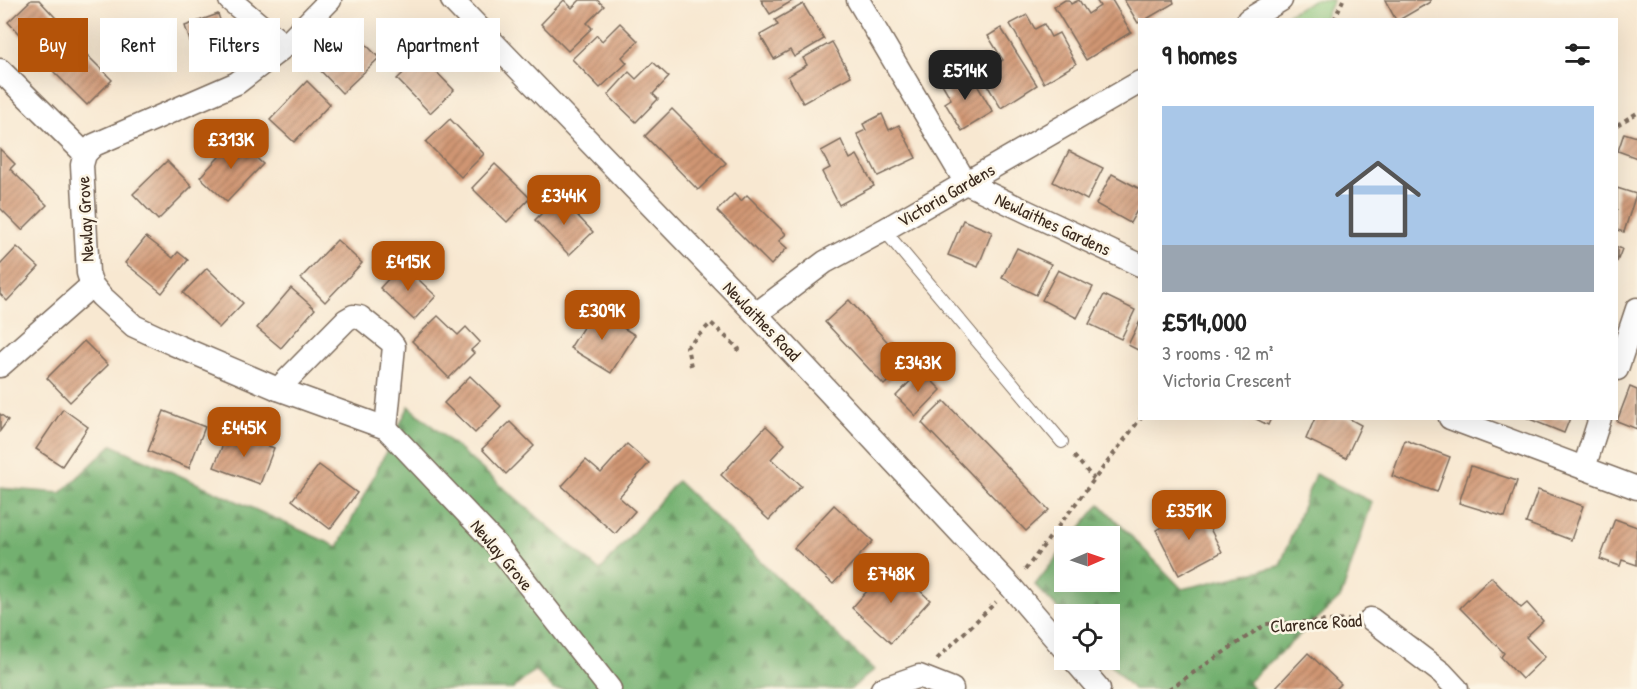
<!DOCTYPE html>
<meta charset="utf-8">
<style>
:root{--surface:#fff;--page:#f2f2f2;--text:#222;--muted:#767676;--line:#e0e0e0;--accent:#b45309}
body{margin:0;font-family:"Patrick Hand",sans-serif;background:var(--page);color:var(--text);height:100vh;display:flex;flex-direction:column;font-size:22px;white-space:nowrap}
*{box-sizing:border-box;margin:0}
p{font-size:20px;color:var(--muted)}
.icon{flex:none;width:33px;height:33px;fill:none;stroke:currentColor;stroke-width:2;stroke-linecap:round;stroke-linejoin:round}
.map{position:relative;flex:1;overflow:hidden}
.panel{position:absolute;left:1138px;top:18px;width:480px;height:402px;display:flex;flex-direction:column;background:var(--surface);border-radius:0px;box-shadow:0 6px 24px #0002}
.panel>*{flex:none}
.guide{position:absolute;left:18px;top:18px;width:570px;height:54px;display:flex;gap:12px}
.needle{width:39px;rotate:88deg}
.controls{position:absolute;left:1054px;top:526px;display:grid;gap:12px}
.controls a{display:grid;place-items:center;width:66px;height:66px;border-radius:0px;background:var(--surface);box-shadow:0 6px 24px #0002;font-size:30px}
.price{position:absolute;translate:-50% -51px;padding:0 14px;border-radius:12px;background:var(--accent);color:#fff;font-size:20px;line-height:39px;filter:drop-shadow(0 2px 3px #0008)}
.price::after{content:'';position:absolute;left:50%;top:36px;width:18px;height:14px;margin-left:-9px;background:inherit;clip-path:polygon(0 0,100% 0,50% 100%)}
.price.selected{background:#222;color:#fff}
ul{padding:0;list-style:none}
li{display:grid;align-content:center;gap:12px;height:318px;padding:0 24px}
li+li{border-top:2px solid var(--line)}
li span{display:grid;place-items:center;height:186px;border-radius:0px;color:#555}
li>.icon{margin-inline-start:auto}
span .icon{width:108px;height:108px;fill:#fffc;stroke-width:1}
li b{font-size:26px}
h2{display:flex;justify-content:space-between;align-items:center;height:72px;padding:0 24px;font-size:26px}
.pill{padding:0 21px;border-radius:0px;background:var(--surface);box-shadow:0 6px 24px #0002;font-size:21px;line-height:54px}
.pill.selected{background:var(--accent);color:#fff}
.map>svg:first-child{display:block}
</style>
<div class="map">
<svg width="1637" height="689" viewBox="0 0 1637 689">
<defs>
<pattern id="forest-firs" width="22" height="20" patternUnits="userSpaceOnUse" patternTransform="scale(1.5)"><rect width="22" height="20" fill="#73b06f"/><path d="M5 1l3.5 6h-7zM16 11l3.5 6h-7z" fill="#608f5b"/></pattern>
<pattern id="building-hatch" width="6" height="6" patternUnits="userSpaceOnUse" patternTransform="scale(1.5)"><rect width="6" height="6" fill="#d09673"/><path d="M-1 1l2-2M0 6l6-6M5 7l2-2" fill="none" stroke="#aa7b5e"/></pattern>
</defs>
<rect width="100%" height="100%" fill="#fcf5e5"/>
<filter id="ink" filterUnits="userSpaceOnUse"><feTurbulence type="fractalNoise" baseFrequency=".0167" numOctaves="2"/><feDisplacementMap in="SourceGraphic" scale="12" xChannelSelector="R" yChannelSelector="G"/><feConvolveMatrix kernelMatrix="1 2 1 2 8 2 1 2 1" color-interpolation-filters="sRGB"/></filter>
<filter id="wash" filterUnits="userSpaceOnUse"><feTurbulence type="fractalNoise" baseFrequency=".008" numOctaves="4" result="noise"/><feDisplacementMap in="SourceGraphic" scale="24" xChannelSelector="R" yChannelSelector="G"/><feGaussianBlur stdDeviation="1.35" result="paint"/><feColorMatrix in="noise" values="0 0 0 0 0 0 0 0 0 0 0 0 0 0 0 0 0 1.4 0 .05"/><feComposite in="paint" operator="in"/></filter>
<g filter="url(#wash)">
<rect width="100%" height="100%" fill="#f8e8d1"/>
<path fill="#8fcc81" stroke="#657b50" stroke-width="1.5" d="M1313,0H1333L1324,19H1279Z"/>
<g fill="url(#forest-firs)" stroke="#576d46" stroke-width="1.5">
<path d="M409,406L600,571L677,481L874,670L851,689H553L535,670L513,689H0V488L61,493L112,445L338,547Z"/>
<path d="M1315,474L1372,502L1341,597L1248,682L1254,689H1133L1106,660H1110V615H1065V616L1035,585L1065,547V582H1110V537H1073L1100,504L1182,589L1280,566Z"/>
</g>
<g id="blocks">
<g fill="url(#building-hatch)">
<path d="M31,0H39L68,31L40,57L8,22Z"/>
<path d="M564,0L572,8L580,0H597L604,6L587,23L592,28L568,51L541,24Z"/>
<path d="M761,0H794L770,14Z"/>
<path d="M1065,0H1069L1071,4L1079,0L1088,14L1100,6L1096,0H1112L1131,32L1086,60L1054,7Z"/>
<path d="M1124,0H1173L1174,3L1145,20H1140V22L1138,23Z"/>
<path d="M1385,0H1430V2L1399,20H1396Z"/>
<path d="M803,4L824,39L794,57L790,50L774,59L760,35L778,25L775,20Z"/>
<path d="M218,14L222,26L212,30L219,52L196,59L185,26Z"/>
<path d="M1027,15L1035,29L1044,24L1051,37L1059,33L1076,64L1044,83L1010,24Z"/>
<path d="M620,23L638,41L622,57L627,63L600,88L572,59L597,35L602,41Z"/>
<path d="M1001,28L1037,85L1001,108L973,62L985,55L992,67L1003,60L988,36Z"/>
<path d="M355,33L379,58L342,93L318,68Z"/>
<path d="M832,42L851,76L803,103L788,76L807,65L803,58Z"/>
<path d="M78,46L112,80L87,105L53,71Z"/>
<path d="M421,56L454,90L430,113L397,79Z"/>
<path d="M653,62L669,77L653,94L658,99L636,122L608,95L629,72L636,79Z"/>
<path d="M960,71L971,88L977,85L993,112L962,131L945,103L951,99L941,82Z"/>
<path d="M307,81L330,104L294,142L270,120Z"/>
<path d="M672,109L726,163L698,190L645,136Z"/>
<path d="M882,114L889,130L899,125L916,158L878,176L857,134L866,130L863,124Z"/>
<path d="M450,119L484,154L461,177L426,142Z"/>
<path d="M1624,133L1637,137V158L1618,151Z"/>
<path d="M236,139L263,164L227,202L200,177Z"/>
<path d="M841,140L850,159L857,155L874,186L839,205L822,172L830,168L821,151Z"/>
<path d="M0,149L15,164L10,169L47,205L22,230L0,208Z"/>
<path d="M1069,151L1103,168L1087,200L1053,182Z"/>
<path d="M167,161L192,186L158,220L133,194Z"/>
<path d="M495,164L530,198L507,222L472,188Z"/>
<path d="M1112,174L1140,189V205L1130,223L1096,204Z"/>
<path d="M1617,188L1636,194L1624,232L1617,230Z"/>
<path d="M734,194L741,201L747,195L786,234L779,241L787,248L771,265L717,211Z"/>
<path d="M559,196L593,232L569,255L535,220Z"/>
<path d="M963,220L992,232L978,267L948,255Z"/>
<path d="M146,237L173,258L178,252L188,260L162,293L125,263Z"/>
<path d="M337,240L362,263L325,302L301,278Z"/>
<path d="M17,247L39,267L7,301L0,294V265Z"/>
<path d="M1617,247L1622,249L1617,262Z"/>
<path d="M1017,248L1051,264L1036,295L1002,278Z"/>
<path d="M402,264L436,296L414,320L380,288Z"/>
<path d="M207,268L243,303L219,328L183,293Z"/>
<path d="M1058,270L1093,287L1077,318L1042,300Z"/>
<path d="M291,288L315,309L281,348L257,328Z"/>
<path d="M1104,295L1135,310L1121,339L1089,324Z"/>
<path d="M849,300L907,363L884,385L825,322Z"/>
<path d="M594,310L635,335L611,373L570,348Z"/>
<path d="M438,316L458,335L466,327L480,342L471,350L474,353L449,378L412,341Z"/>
<path d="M1140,321V351L1128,345Z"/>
<path d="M84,341L108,365L70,402L47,378Z"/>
<path d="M921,370L941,390L916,416L896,396Z"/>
<path d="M470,376L501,406L475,433L444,403Z"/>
<path d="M1630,387L1637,390V429L1617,421Z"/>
<path d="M944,401L1049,510L1026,531L922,423Z"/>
<path d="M63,409L88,427L62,466L36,449Z"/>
<path d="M164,411L205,427L189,468L148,451Z"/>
<path d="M0,414L8,420L0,431Z"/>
<path d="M1254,418H1271L1268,425Z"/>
<path d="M1315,418H1348L1361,425L1346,458L1306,439Z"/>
<path d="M1527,418H1570L1564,433Z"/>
<path d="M510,422L534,446L506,474L482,449Z"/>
<path d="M766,426L785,444L771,459L801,486L769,520L721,475Z"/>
<path d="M228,431L274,448L260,484L214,467Z"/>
<path d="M1405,440L1450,457L1437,492L1392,476Z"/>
<path d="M627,444L649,463L619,497L635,511L615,534L562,486L586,460L601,473Z"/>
<path d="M319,465L357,493L330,529L292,500Z"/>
<path d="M1471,466L1517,481L1505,517L1459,503Z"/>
<path d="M1538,490L1583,506L1571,540L1526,523Z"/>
<path d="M834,505L873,541L833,584L794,548Z"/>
<path d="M1199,507L1222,552L1179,575L1156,530Z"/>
<path d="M1615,519L1637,527V565L1622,560L1620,566L1600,559Z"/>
<path d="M891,564L930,600L891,643L852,608Z"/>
<path d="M1491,577L1521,608L1527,603L1543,621L1526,637L1545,657L1522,679L1501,657L1504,653L1460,608Z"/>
<path d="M1308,653L1341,684L1336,689H1278L1276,687Z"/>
</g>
</g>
</g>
<g filter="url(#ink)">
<use href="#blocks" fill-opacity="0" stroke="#7d6c5d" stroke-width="1.5"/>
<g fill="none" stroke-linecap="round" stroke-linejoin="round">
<defs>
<path id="service" d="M884,230L1062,442"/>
<g id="minor">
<path d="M230,0L285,46"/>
<path d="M330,0L285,46L237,83L94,145L85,154L82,165L88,273L92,285L101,296L134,326L173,344L278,389L386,428L496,544L610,689"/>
<path d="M452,0L756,314L1012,588L1065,650"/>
<path d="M858,0L966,183L1140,265"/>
<path d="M1248,20L1281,0"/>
<path d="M0,70L85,154"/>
<path d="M756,314L825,262L884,230L1140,82"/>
<path d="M0,366L92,285"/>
<path d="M1617,369L1637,309"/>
<path d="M278,389L346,320L353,316L360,317L390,341L394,346L386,428"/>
<path d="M1450,418L1637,488"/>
<path d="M1584,468L1600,418"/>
<path d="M1371,619L1442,673L1457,689"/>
<path d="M1074,660L1099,689"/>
<path d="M882,689L919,676L952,689"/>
</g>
</defs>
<use href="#service" stroke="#7d6c5d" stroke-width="14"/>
<use href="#minor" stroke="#7d6c5d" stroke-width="25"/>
<g stroke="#7d6c5d" stroke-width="4" stroke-dasharray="4.5 4.5" stroke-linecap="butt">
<path d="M1334,20L1343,0"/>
<path d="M1617,125L1637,113"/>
<path d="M691,366L687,347L711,323L739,349L735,352"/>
<path d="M1074,456L1094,479"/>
<path d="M1025,570L1141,418"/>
<path d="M937,659L996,602"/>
<path d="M1169,689L1266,624L1349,620"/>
</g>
<use href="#service" stroke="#fff" stroke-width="12"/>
<use href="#minor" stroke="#fff" stroke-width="22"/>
</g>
</g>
<g text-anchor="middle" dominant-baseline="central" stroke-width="5" stroke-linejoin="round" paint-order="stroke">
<g font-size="18" fill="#3b2a1e" stroke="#fcf5e5">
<text transform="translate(946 195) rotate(-30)">Victoria Gardens</text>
<text transform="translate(85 219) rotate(-93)">Newlay Grove</text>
<text transform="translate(1053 224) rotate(25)">Newlaithes Gardens</text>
<text transform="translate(762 321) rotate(46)">Newlaithes Road</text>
<text transform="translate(502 555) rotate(50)">Newlay Grove</text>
<text transform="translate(1316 623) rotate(-4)">Clarence Road</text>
</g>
</g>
</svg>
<div class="controls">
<a><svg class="needle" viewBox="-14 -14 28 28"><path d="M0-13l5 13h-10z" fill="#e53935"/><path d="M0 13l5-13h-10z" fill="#767676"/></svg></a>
<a><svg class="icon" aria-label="locate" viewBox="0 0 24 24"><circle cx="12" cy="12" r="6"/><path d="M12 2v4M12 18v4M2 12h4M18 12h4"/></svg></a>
</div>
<b class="price selected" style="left:965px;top:101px">£514K</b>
<b class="price" style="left:231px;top:170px">£313K</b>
<b class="price" style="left:564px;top:226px">£344K</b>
<b class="price" style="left:408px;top:292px">£415K</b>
<b class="price" style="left:602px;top:341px">£309K</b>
<b class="price" style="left:918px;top:393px">£343K</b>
<b class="price" style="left:244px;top:458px">£445K</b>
<b class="price" style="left:1189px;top:541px">£351K</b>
<b class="price" style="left:891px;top:604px">£748K</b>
<div class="guide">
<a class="pill selected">Buy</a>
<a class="pill">Rent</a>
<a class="pill">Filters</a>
<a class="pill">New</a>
<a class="pill">Apartment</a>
</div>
<section class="panel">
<h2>9 homes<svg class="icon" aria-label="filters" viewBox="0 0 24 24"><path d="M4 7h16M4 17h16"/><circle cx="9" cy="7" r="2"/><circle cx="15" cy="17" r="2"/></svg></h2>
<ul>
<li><span style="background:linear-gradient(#a9c7e8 75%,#9aa5b1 0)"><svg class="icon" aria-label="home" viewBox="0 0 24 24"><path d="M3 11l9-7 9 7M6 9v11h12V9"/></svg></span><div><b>£514,000</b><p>3 rooms · 92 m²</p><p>Victoria Crescent</p></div></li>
</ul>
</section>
</div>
